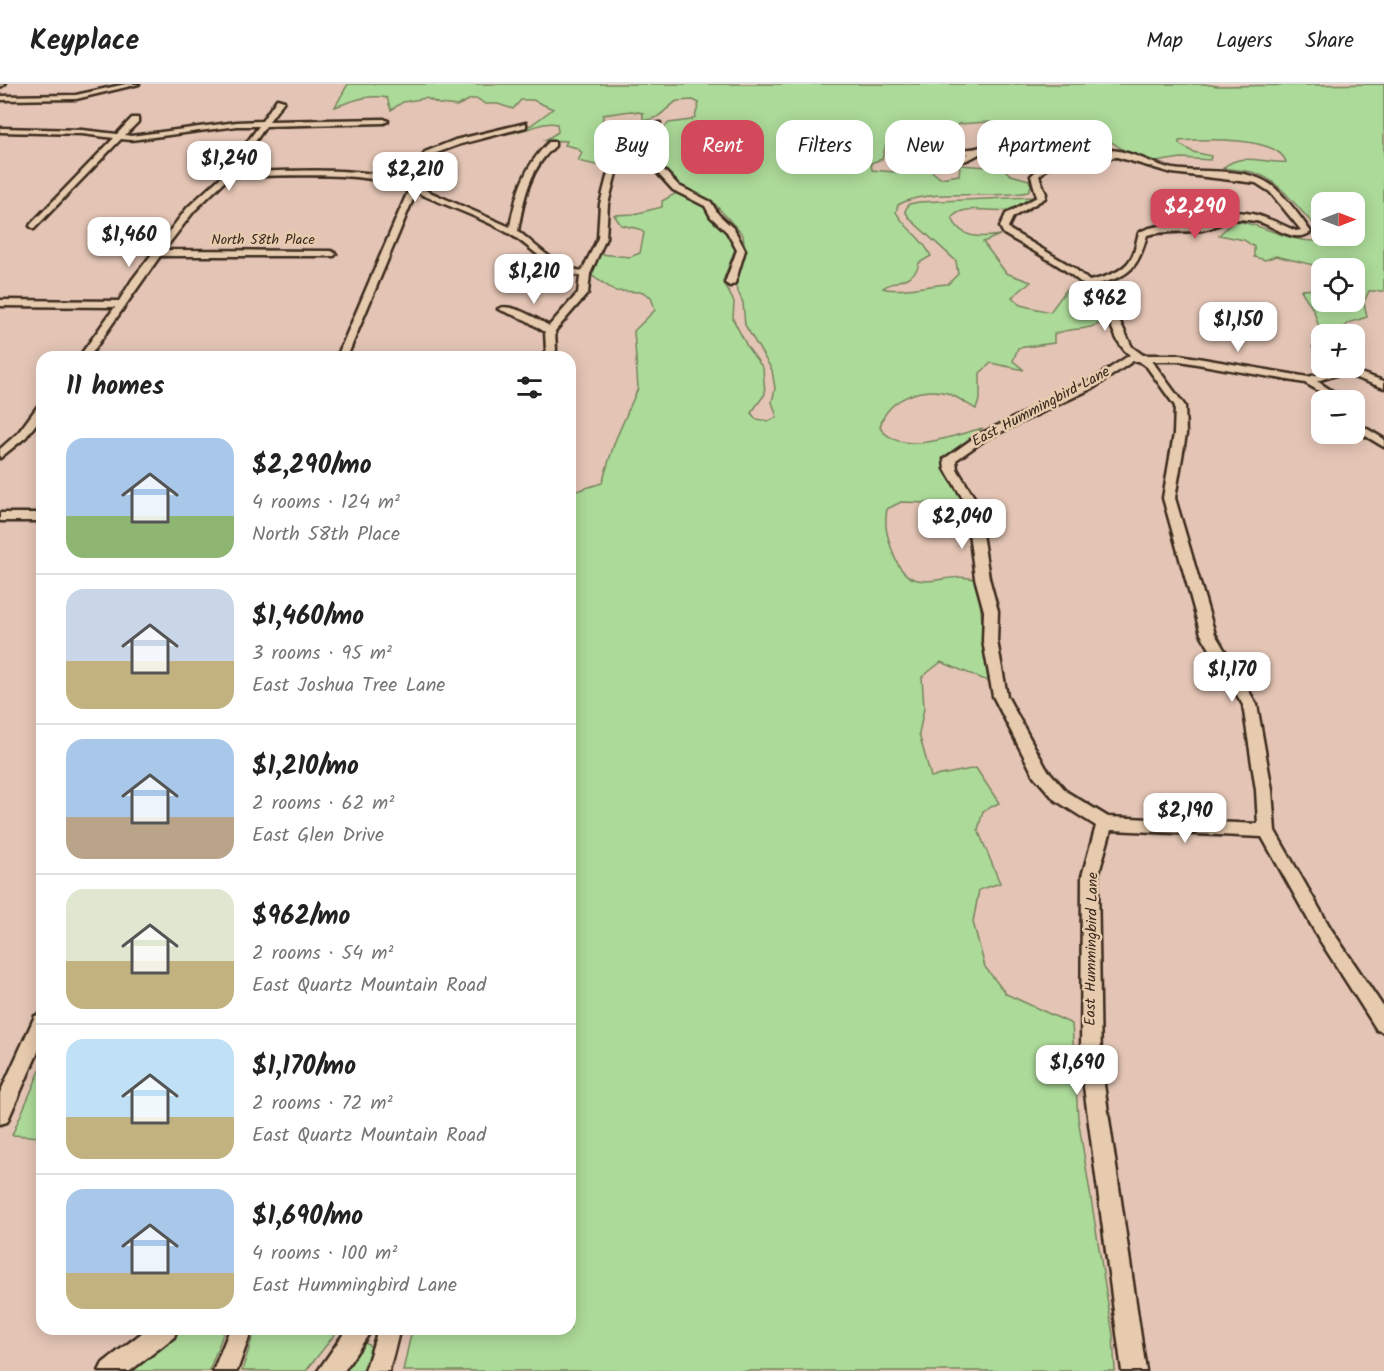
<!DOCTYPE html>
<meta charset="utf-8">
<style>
:root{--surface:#fff;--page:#f6f6f6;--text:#222;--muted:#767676;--line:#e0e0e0;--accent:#d1495b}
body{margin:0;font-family:Kalam,sans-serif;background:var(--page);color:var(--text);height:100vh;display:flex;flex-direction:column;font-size:22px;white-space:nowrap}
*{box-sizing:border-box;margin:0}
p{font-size:20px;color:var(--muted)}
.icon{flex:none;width:33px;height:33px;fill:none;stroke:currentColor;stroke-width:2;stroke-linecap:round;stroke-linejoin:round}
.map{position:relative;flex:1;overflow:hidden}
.side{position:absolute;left:36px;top:267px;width:540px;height:984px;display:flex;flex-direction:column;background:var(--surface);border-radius:18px;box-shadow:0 3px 15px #0003}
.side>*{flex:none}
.hud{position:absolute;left:594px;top:36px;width:570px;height:54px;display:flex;gap:12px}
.needle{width:39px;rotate:90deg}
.controls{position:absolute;left:1311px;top:108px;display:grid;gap:12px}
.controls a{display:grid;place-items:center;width:54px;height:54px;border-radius:12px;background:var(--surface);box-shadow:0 3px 15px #0003;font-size:30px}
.price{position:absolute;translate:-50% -51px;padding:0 14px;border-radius:12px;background:#fff;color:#222;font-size:20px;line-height:39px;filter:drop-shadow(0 2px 3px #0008)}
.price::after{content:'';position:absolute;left:50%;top:36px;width:18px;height:14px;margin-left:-9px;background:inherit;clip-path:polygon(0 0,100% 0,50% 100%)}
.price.current{background:var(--accent);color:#fff}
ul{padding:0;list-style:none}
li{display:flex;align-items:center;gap:18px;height:150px;padding:0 30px}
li+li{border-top:2px solid var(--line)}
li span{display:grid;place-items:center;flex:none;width:168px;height:120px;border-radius:18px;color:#555}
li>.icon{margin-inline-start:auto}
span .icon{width:72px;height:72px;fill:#fffc;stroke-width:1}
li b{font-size:26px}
h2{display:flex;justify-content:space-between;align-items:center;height:72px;padding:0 30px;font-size:26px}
.tag{padding:0 21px;border-radius:18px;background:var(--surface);box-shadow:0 3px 15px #0003;font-size:21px;line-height:54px}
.tag.current{background:var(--accent);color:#fff}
header{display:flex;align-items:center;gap:36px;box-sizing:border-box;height:84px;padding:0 30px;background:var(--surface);border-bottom:2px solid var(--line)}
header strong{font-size:28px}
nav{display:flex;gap:33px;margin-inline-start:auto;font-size:21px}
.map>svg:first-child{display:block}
</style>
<header>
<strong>Keyplace</strong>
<nav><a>Map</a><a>Layers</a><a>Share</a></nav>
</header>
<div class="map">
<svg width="1384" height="1287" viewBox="0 0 1384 1287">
<rect width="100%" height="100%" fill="#e4c5b5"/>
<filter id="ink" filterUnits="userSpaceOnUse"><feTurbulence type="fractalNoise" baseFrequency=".0167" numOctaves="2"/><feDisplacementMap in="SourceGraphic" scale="12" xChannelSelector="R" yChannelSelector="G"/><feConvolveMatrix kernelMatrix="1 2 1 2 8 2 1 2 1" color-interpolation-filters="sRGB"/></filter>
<g filter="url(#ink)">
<g fill="#acda99" stroke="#74825c" stroke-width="1.5">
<path d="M348,0H1205L1217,2L1384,0V207H1369L1364,218L1367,233L1348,239L1337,250H1322L1321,271L1312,263L1320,247L1314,227L1301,206L1321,205L1322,218H1354V184H1326L1276,172L1265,176L1254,173V163L1244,156L1219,151L1234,137C1265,140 1287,159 1322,157L1324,152H1354V118H1322L1321,147C1300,130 1283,97 1255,89C1245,86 1233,86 1223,84C1243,67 1263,80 1286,78C1278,52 1202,55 1179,57V60L1193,68L1211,72L1210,76L1181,74L1156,78L1125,67L1098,49L1044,39L1014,44L989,38L958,40L956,47L947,50L941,48L886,60L882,75L871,79L872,86L895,88L928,84L940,94L959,91L960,81L1002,84L1011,91L1029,96L1031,102L1028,108C991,116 927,103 898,121L896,128C905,145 923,154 931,172L919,179C916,197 896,195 883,204C897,209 930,201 948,200L958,190L956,177L910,135L905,127L909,120L919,118L1032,113C1023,119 1017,124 1007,126C991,129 962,119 952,134C961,155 980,154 1000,151L983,158L1006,189L1031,198L1012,213L1020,221L1050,228L1067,205H1076L1106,236C1086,249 1075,242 1054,250V259L1018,264L1013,277L1024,286L991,279L980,289V314L976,325C967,320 956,312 947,309C920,302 885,316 880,344C903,374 953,351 983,344L943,375L948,391L964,416L956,420L901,418L887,425C884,441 887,451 892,466C909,520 943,484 978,496L988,597L941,578L922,593L924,624L919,650L931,693L976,684L999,719L983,727L978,746L1000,799L979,806L973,838L985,883L1006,910L1072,940L1078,1034L1113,1251L1115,1287H403L412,1245H570V409L602,399L615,357L638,304L634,247L655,226L651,213L643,208L615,207L592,192L600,170L630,173L640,169L644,149L639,145L621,141L614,131L634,130L662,123V117L680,107C706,121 724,137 735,165L723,197L734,218L733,235L748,264L763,284L765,310L751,329L756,335L769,337L777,333L772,318L775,305L772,286L745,241L743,219L734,198L745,167L743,151L713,118L679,103L658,76L659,60L656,51L669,39L691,36L695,33L699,19L693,16L677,17C664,25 661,36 643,36V29L631,27L603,31L602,43L614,54L601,58L595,64L602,68H622L623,71L609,84L578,77L582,69L577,64L565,61L567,57L545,56L558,48L557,40C544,36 523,49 504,50L531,41L553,25L533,16H521L513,25L498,20H485L478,15H471L457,22L439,20L426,14L403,18L391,26L387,14C369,10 352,17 335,23Z"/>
<path d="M42,982V1053L12,1051Z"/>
<path d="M180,1245H225L209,1287H127Z"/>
<path d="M255,1245H339L306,1287H242Z"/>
<path d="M362,1257L372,1263L367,1287H339Z"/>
</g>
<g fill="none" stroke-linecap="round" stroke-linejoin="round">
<defs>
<g id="street">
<path d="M0,0H5L0,3Z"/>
<path d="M126,0H139L76,15L0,16V12L76,11Z"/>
<path d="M277,15L284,17L269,37L384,35L388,37L384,39L266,42L234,88C284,88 366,80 411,100L425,68L455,56L526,39V43L461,60L431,71L418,103L510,143C516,110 524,82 549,58H555V62C529,85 524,114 518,147C537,162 557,184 582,187L598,154L600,120L608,89L625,68L637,43L660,39L655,53L658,80L679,102L711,118L718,130L734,145L745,166L735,199L730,202L725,199L737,166L727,148L711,133L705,122L673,106L651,82L647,53L652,45L643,47L633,69L616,89L608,120L606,154L590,190L588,209L555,247L556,266L552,273H542L546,266L545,248L526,236L498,225C509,218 538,235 549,242L578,209L580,192C550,188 534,164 510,150C481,133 447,122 416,108L347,273H337L409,105C363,85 282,93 230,92L194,127L164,166L331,167L336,170L334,172H160L89,273H79L115,223L0,222V216L119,217L132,196L188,123L222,92L259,42H237L131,56L121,55L34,145L30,142L31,140L114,54L82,50L0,48V44L82,46L117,50L132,34H138V38L125,51L131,52L237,38L262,37Z"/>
<path d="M1007,52L1028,53L1084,67L1080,69C1055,65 1027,51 1002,58C982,64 963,89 942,72C954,62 967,68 980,63C989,60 997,55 1007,52ZM970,69L959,73L952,72Z"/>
<path d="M1107,66C1129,65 1152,81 1173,85C1205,90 1251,81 1276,105C1289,117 1301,134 1311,148C1293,161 1274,140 1255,137C1223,131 1227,141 1202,146C1184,149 1165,146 1147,151C1137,186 1130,192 1094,201L1112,221L1132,263L1143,271H1180L1308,293L1345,284L1384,297V304L1342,289L1317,297L1343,314L1335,316L1305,299L1180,277H1152L1185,322L1186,350L1175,414L1215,550L1257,621L1272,706L1275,747L1331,845L1384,924V948L1377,946L1319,855L1262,753L1111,746L1098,792L1101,980L1146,1287H1122L1081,980L1082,792L1096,742L1055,716L1034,692L993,612L983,557L984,527L975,494L965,418L945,385L944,375L978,351L1087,299L1130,271C1113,259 1111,232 1098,216C1074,186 1036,169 1004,150L1000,143L1006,130L1037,113L1031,92L1050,73L1107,69ZM1117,73L1172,89L1256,99L1270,108L1301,146L1296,147C1275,138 1248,123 1224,130C1215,133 1207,139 1198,140C1179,143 1155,138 1139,149C1136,157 1136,166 1132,173C1124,188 1104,194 1089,197L1074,184L1010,146L1008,143L1013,133L1045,114L1046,110L1039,92L1055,77ZM1133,277H1139L1147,283L1175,322L1174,350L1163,414L1201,550L1243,621L1256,706L1258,740L1108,733L1067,708L1046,684L1007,612L997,557L998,527L989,494L977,418L957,385L956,376L986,355L1095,303Z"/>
<path d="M42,321V332L26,353L0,374V365L18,349L38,322Z"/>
<path d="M1354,337L1384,355V363L1354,345Z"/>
<rect x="0" y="429" width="42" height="8"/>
<path d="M42,930V959L7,1038L0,1040V1009L35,932Z"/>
<path d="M147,1245H177L174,1253L130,1287H99L103,1279Z"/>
<path d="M230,1245H252L237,1287H213Z"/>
<path d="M347,1245H372L344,1287H318Z"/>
<path d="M373,1245H395L398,1252L389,1287H365L376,1252Z"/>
</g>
</defs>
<use href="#street" stroke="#3b2a1e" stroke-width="5"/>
<use href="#street" fill="#e7cbae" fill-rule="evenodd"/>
</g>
</g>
<g text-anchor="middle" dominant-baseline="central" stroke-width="5" stroke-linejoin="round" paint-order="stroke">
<g font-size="14" fill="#3b2a1e" stroke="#e7cbae">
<text x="263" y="156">North 58th Place</text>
</g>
<g font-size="15" fill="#3b2a1e" stroke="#e7cbae">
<text transform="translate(1041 323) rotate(-28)">East Hummingbird Lane</text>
<text transform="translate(1092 865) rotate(-89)">East Hummingbird Lane</text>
</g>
</g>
</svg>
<div class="controls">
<a><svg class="needle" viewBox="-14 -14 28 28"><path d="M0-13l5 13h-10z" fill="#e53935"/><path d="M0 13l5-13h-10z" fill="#767676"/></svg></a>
<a><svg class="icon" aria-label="locate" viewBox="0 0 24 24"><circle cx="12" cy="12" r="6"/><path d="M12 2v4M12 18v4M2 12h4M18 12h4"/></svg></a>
<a>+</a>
<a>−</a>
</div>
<b class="price" style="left:229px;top:108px">$1,240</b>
<b class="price" style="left:415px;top:119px">$2,210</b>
<b class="price current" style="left:1195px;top:156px">$2,290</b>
<b class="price" style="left:129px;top:184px">$1,460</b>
<b class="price" style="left:534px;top:221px">$1,210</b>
<b class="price" style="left:1105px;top:248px">$962</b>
<b class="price" style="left:1238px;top:269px">$1,150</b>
<b class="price" style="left:962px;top:466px">$2,040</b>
<b class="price" style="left:1232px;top:619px">$1,170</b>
<b class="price" style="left:1185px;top:760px">$2,190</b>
<b class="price" style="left:1077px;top:1012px">$1,690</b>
<div class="hud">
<a class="tag">Buy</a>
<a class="tag current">Rent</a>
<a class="tag">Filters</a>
<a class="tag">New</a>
<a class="tag">Apartment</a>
</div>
<section class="side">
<h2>11 homes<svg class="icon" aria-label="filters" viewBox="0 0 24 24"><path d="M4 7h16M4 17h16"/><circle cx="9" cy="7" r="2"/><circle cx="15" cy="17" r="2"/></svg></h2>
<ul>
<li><span style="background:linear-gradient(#a9c7e8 65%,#8fb573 0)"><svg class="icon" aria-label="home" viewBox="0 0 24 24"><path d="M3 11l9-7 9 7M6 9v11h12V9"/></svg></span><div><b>$2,290/mo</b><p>4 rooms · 124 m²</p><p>North 58th Place</p></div></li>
<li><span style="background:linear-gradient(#c9d6e8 60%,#c2b280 0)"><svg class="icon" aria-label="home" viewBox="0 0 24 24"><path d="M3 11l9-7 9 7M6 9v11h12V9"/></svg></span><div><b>$1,460/mo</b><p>3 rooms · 95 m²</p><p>East Joshua Tree Lane</p></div></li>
<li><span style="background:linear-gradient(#a9c7e8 65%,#b9a48a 0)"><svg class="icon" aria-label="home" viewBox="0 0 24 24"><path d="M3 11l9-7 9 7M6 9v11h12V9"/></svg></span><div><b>$1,210/mo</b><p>2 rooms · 62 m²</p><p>East Glen Drive</p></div></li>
<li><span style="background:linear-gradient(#dfe7d0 60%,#c2b280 0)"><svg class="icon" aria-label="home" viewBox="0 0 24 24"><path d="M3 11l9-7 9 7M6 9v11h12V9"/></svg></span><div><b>$962/mo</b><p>2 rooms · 54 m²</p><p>East Quartz Mountain Road</p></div></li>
<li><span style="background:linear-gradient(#bfe0f5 65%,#c2b280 0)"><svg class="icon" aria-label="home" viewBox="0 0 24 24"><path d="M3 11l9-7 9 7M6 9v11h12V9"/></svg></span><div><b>$1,170/mo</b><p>2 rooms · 72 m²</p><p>East Quartz Mountain Road</p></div></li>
<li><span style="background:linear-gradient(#a9c7e8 70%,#c2b280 0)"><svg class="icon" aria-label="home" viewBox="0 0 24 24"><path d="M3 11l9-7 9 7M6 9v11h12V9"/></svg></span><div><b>$1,690/mo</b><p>4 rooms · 100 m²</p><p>East Hummingbird Lane</p></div></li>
</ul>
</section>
</div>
